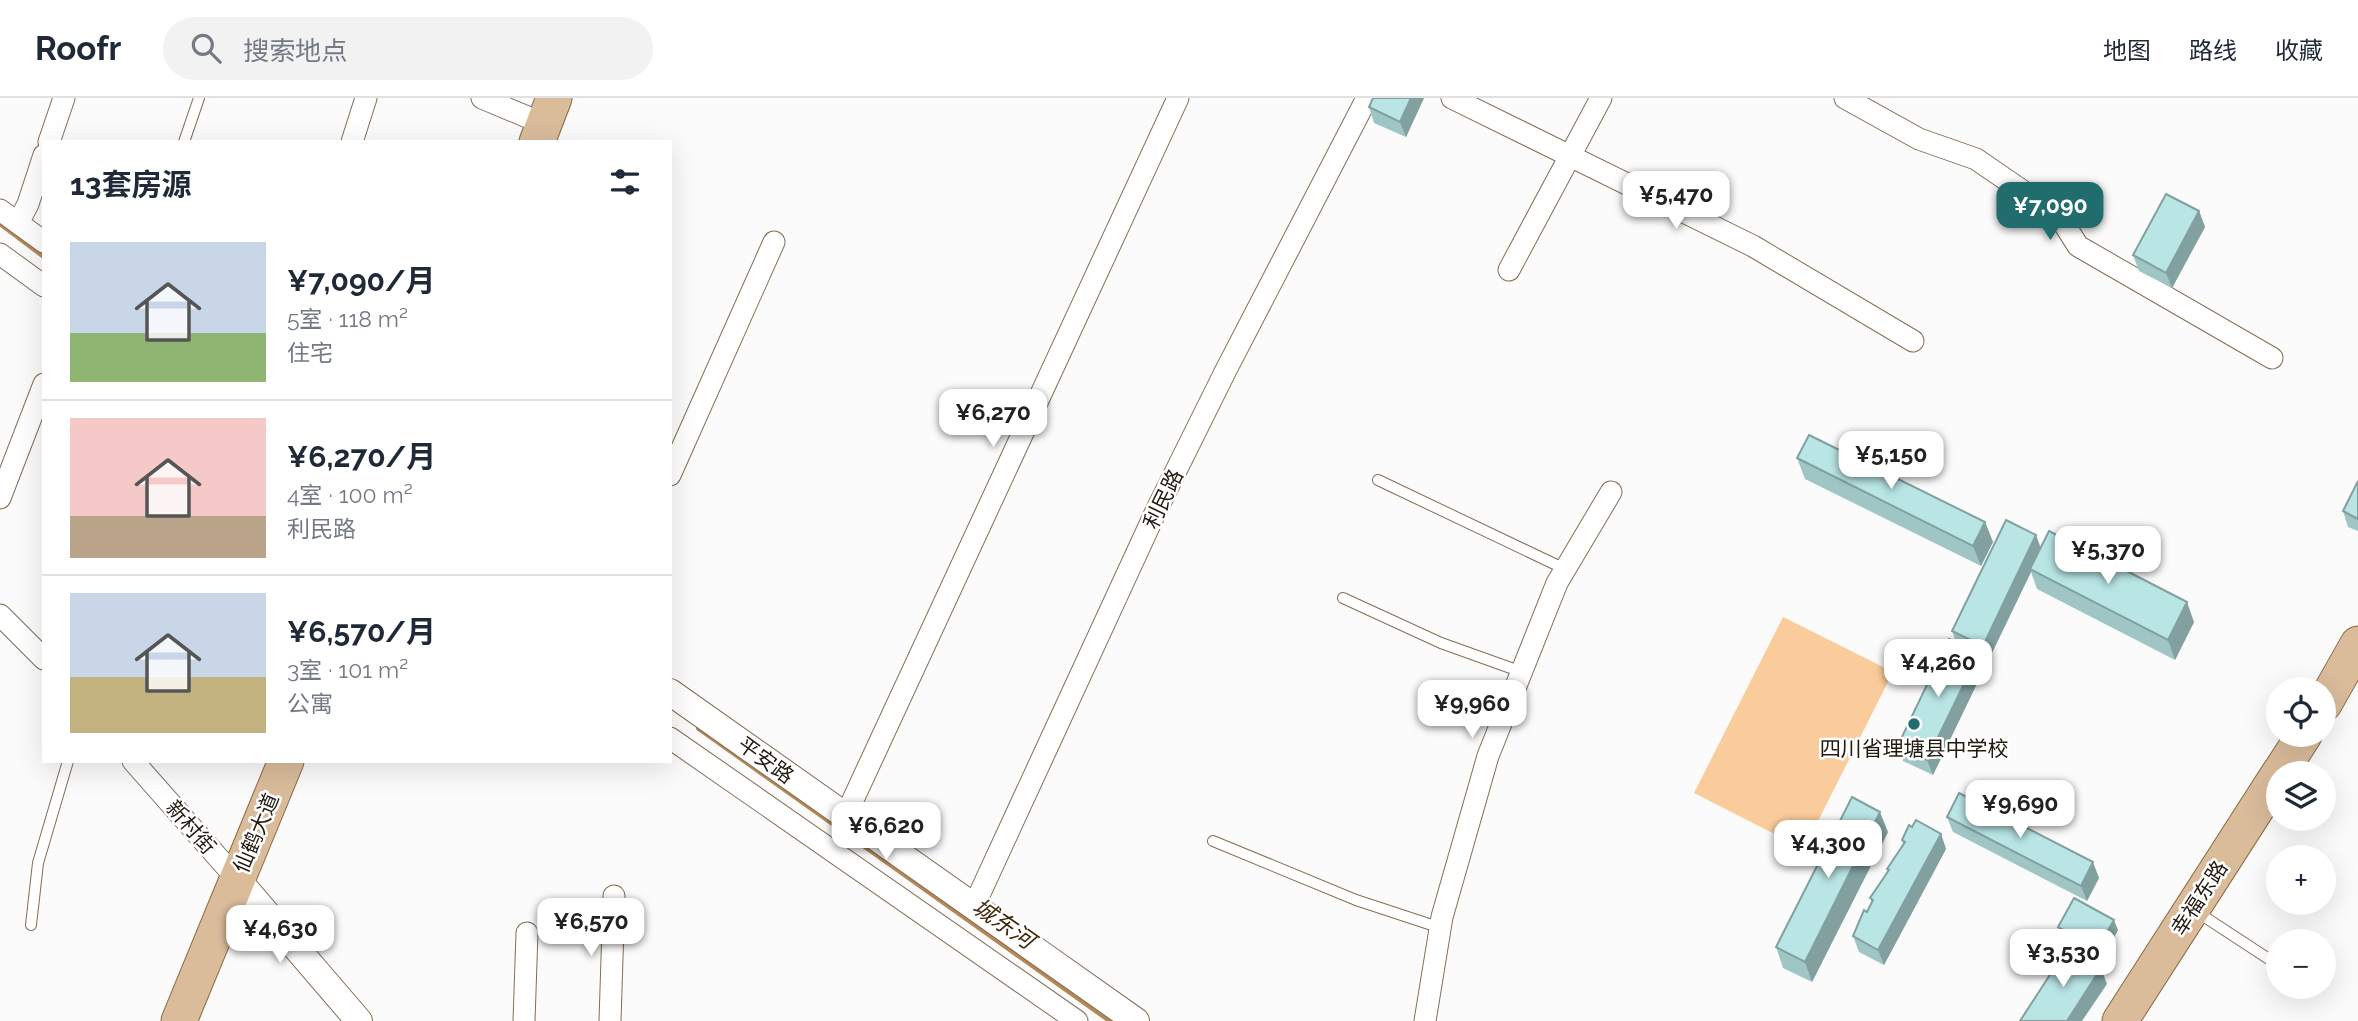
<!DOCTYPE html>
<html lang="zh">
<meta charset="utf-8">
<style>
:root{--surface:#fff;--page:#f2f2f3;--text:#1f2937;--muted:#747a83;--line:#e0e1e3;--accent:#216d6e}
body{margin:0;font-family:Raleway,"Noto Sans SC",sans-serif;background:var(--page);color:var(--text);height:100vh;display:flex;flex-direction:column;font-size:26px;white-space:nowrap}
*{box-sizing:border-box;margin:0}
p{font-size:23px;color:var(--muted)}
.icon{flex:none;width:38px;height:38px;fill:none;stroke:currentColor;stroke-width:2;stroke-linecap:round;stroke-linejoin:round}
.map{position:relative;flex:1;overflow:hidden}
.drawer{position:absolute;left:42px;top:42px;width:630px;height:623px;display:flex;flex-direction:column;background:var(--surface);border-radius:0px;box-shadow:0 7px 28px #0002}
.drawer>*{flex:none}
.tools{position:absolute;left:2266px;top:579px;display:grid;gap:14px}
.tools a{display:grid;place-items:center;width:70px;height:70px;border-radius:50%;background:var(--surface);box-shadow:0 7px 28px #0002;font-size:35px}
.price{position:absolute;translate:-50% -60px;padding:0 16px;border-radius:14px;background:#fff;color:#222;font-size:23px;line-height:46px;filter:drop-shadow(0 2px 4px #0008)}
.price::after{content:'';position:absolute;left:50%;top:42px;width:21px;height:16px;margin-left:-10px;background:inherit;clip-path:polygon(0 0,100% 0,50% 100%)}
.price.current{background:var(--accent);color:#fff}
ul{padding:0;list-style:none}
li{display:flex;align-items:center;gap:21px;height:175px;padding:0 28px}
li+li{border-top:2px solid var(--line)}
li span{display:grid;place-items:center;flex:none;width:196px;height:140px;border-radius:0px;color:#555}
li>.icon{margin-inline-start:auto}
span .icon{width:84px;height:84px;fill:#fffc;stroke-width:1}
li b{font-size:30px}
h2{display:flex;justify-content:space-between;align-items:center;height:84px;padding:0 28px;font-size:30px}
header{display:flex;align-items:center;gap:42px;box-sizing:border-box;height:98px;padding:0 35px;background:var(--surface);border-bottom:2px solid var(--line)}
header strong{font-size:33px}
nav{display:flex;gap:38px;margin-inline-start:auto;font-size:24px}
.search{width:490px;height:63px;background:var(--page);display:flex;align-items:center;gap:18px;box-sizing:border-box;padding:0 24px;border-radius:38px;color:var(--muted);font-size:26px}
.map>svg:first-child{display:block}
</style>
<header>
<strong>Roofr</strong>
<div class="search"><svg class="icon" aria-label="search" viewBox="0 0 24 24"><circle cx="10" cy="10" r="6"/><path d="M15 15l6 6"/></svg>搜索地点</div>
<nav><a>地图</a><a>路线</a><a>收藏</a></nav>
</header>
<div class="map">
<svg width="2358" height="923" viewBox="0 0 2358 923">
<rect width="100%" height="100%" fill="#fbfbfb"/>
<path fill="#fbcc9b" d="M1783,519L1893,574L1804,751L1694,695Z"/>
<g fill="none" stroke-linecap="round" stroke-linejoin="round">
<g stroke="#b58755" stroke-width="6">
<path d="M0,125L44,158"/>
<path d="M699,630L1111,923"/>
</g>
<defs>
<g id="service">
<path d="M184,44L199,0"/>
<path d="M1378,382L1565,471"/>
<path d="M1343,500L1441,545L1522,574"/>
<path d="M1213,743L1356,802L1441,830"/>
<path d="M2197,814L2278,867"/>
<path d="M31,827L38,765L68,663"/>
</g>
<g id="minor">
<path d="M482,0L544,26"/>
<path d="M1452,0L1753,148L1913,243"/>
<path d="M1845,0L1919,41L1976,61L2059,118L2078,148L2272,260"/>
<path d="M49,44L64,0"/>
<path d="M352,44L366,0"/>
<path d="M0,112L44,144"/>
<path d="M18,125L28,106L44,57"/>
<path d="M0,156L44,188"/>
<path d="M1509,172L1601,0"/>
<path d="M670,377L774,144"/>
<path d="M0,400L44,286"/>
<path d="M0,517L44,561"/>
<path d="M670,640L1077,923"/>
<path d="M133,663L237,781"/>
<path d="M845,719L1178,0"/>
<path d="M974,808L1157,411L1226,272L1367,0"/>
<path d="M524,923L527,835"/>
<path d="M610,923L614,798"/>
<path d="M1425,923L1442,819L1488,658L1557,485L1611,394"/>
</g>
<g id="tertiary">
<path d="M670,594L1136,923"/>
<path d="M237,781L359,923"/>
</g>
<g id="primary">
<path d="M537,44L554,0"/>
<path d="M2324,606L2358,546"/>
<path d="M2279,676L2304,637"/>
<path d="M179,923L286,663"/>
<path d="M2120,923L2278,677"/>
</g>
</defs>
<use href="#service" stroke="#846e56" stroke-width="12"/>
<use href="#minor" stroke="#846e56" stroke-width="23"/>
<use href="#tertiary" stroke="#846e56" stroke-width="28"/>
<use href="#primary" stroke="#8a673f" stroke-width="37"/>
<use href="#service" stroke="#fff" stroke-width="10"/>
<use href="#minor" stroke="#fff" stroke-width="21"/>
<use href="#tertiary" stroke="#fff" stroke-width="26"/>
<use href="#primary" stroke="#dabc9b" stroke-width="35"/>
</g>
<g fill="#9fc5c5">
<path d="M1373,0H1424L1406,39L1374,25L1369,9Z"/>
<path d="M2199,113L2205,129L2172,190L2139,173L2133,157Z"/>
<path d="M1797,360L1985,424L1993,444L1981,468L1805,381Z"/>
<path d="M2358,383V433L2348,429L2343,413Z"/>
<path d="M2036,437L2041,450L2194,524L2175,562L2037,491L2031,474L1988,563L1980,559L1984,571L1933,677L1903,663L1898,647L1956,544L1952,533Z"/>
<path d="M1947,719L2099,780L2087,803L1953,734Z"/>
<path d="M1912,729L1941,736L1946,751L1884,867L1859,854L1853,838L1872,804L1870,800L1888,774L1887,771L1903,746L1902,742Z"/>
<path d="M1888,734L1812,884L1783,870L1776,849Z"/>
<path d="M2058,829L2118,832L2101,862L2062,840Z"/>
</g>
<g fill="#82a0a0">
<path d="M1411,0H1424L1406,39L1400,24Z"/>
<path d="M2199,113L2205,129L2172,190L2166,175Z"/>
<path d="M1985,424L1993,444L1981,468L1973,448Z"/>
<path d="M2036,437L2041,452L2030,471L2031,474L1988,563L1983,548Z"/>
<path d="M2187,504L2194,524L2175,562L2168,542Z"/>
<path d="M1979,555L1984,571L1933,677L1927,662Z"/>
<path d="M1880,714L1888,734L1812,884L1805,864Z"/>
<path d="M1941,736L1946,751L1884,867L1878,852Z"/>
<path d="M2093,764L2099,780L2087,803L2081,788Z"/>
<path d="M2114,822L2118,832L2101,862L2097,851Z"/>
<path d="M2101,870L2107,886L2082,923H2067Z"/>
</g>
<g fill="#b9e5e5" stroke="#82a0a0" stroke-width="2">
<path d="M1373,0H1411L1400,24L1369,9Z"/>
<path d="M2166,96L2199,113L2166,175L2133,157Z"/>
<path d="M1809,337L1985,424L1973,448L1797,360Z"/>
<path d="M2358,383V421L2343,413Z"/>
<path d="M2006,422L2036,437L1983,548L1952,533Z"/>
<path d="M2049,433L2187,504L2168,542L2030,471Z"/>
<path d="M1949,541L1979,555L1927,662L1898,647Z"/>
<path d="M1959,695L2093,764L2081,788L1947,719Z"/>
<path d="M1852,699L1880,714L1805,864L1776,849Z"/>
<path d="M1916,722L1941,736L1878,852L1853,838L1864,812L1867,814L1873,802L1870,800L1889,772L1887,771L1905,744L1902,742L1909,727L1912,729Z"/>
<path d="M2074,800L2114,822L2097,851L2058,829Z"/>
<path d="M2068,849L2101,870L2067,923H2020Z"/>
</g>
<circle fill="#216d6e" stroke="#fff" stroke-width="2.5" cx="1914" cy="626" r="7"/>
<g text-anchor="middle" dominant-baseline="central" stroke-width="5" stroke-linejoin="round" paint-order="stroke">
<g font-size="21" fill="#231a10" stroke="#fff">
<text transform="translate(1163 401) rotate(-64)">利民路</text>
<text transform="translate(766 662) rotate(36)">平安路</text>
<text transform="translate(191 729) rotate(49)">新村街</text>
<text transform="translate(256 735) rotate(-67)">仙鹤大道</text>
<text transform="translate(2199 800) rotate(-57)">幸福东路</text>
</g>
<g font-size="21" fill="#231a10" stroke="#fff">
<text x="1914" y="650">四川省理塘县中学校</text>
</g>
<g font-size="23" font-style="italic" fill="#402809" stroke="#fff">
<text transform="translate(1004 825) rotate(35)">城东河</text>
</g>
</g>
</svg>
<div class="tools">
<a><svg class="icon" aria-label="locate" viewBox="0 0 24 24"><circle cx="12" cy="12" r="6"/><path d="M12 2v4M12 18v4M2 12h4M18 12h4"/></svg></a>
<a><svg class="icon" aria-label="layers" viewBox="0 0 24 24"><path d="M12 4l9 5-9 5-9-5zM3 14l9 5 9-5"/></svg></a>
<a>+</a>
<a>−</a>
</div>
<b class="price" style="left:1676px;top:133px">¥5,470</b>
<b class="price current" style="left:2050px;top:144px">¥7,090</b>
<b class="price" style="left:993px;top:351px">¥6,270</b>
<b class="price" style="left:1891px;top:393px">¥5,150</b>
<b class="price" style="left:2108px;top:488px">¥5,370</b>
<b class="price" style="left:1938px;top:601px">¥4,260</b>
<b class="price" style="left:1472px;top:642px">¥9,960</b>
<b class="price" style="left:2020px;top:742px">¥9,690</b>
<b class="price" style="left:886px;top:764px">¥6,620</b>
<b class="price" style="left:1828px;top:782px">¥4,300</b>
<b class="price" style="left:591px;top:860px">¥6,570</b>
<b class="price" style="left:280px;top:867px">¥4,630</b>
<b class="price" style="left:2063px;top:891px">¥3,530</b>
<section class="drawer">
<h2>13套房源<svg class="icon" aria-label="filters" viewBox="0 0 24 24"><path d="M4 7h16M4 17h16"/><circle cx="9" cy="7" r="2"/><circle cx="15" cy="17" r="2"/></svg></h2>
<ul>
<li><span style="background:linear-gradient(#c9d6e8 65%,#8fb573 0)"><svg class="icon" aria-label="home" viewBox="0 0 24 24"><path d="M3 11l9-7 9 7M6 9v11h12V9"/></svg></span><div><b>¥7,090/月</b><p>5室 · 118 m²</p><p>住宅</p></div></li>
<li><span style="background:linear-gradient(#f6c9c9 70%,#b9a48a 0)"><svg class="icon" aria-label="home" viewBox="0 0 24 24"><path d="M3 11l9-7 9 7M6 9v11h12V9"/></svg></span><div><b>¥6,270/月</b><p>4室 · 100 m²</p><p>利民路</p></div></li>
<li><span style="background:linear-gradient(#c9d6e8 60%,#c2b280 0)"><svg class="icon" aria-label="home" viewBox="0 0 24 24"><path d="M3 11l9-7 9 7M6 9v11h12V9"/></svg></span><div><b>¥6,570/月</b><p>3室 · 101 m²</p><p>公寓</p></div></li>
</ul>
</section>
</div>
